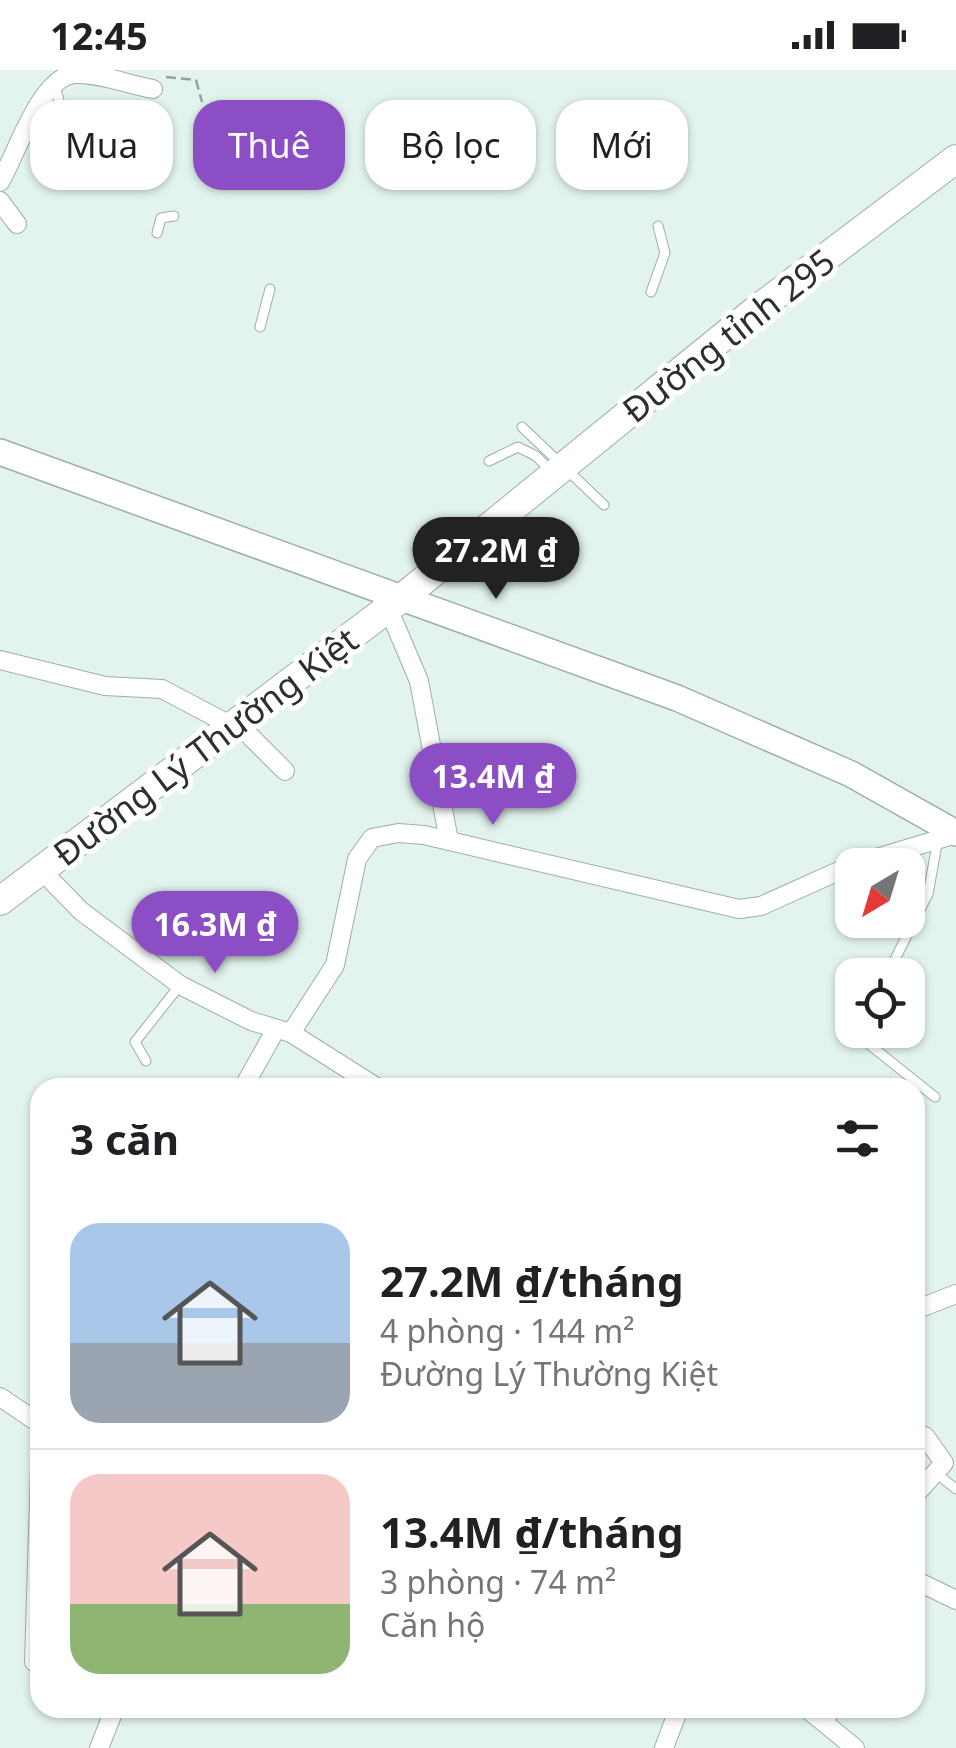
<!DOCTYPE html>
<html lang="vi">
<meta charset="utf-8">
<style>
:root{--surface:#fff;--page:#f6f6f6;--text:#202124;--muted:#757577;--line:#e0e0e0;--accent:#8c4ec4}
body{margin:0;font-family:"Noto Sans",sans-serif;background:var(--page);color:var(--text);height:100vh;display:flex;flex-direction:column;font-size:38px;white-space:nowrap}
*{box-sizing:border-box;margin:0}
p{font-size:32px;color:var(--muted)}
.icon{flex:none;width:55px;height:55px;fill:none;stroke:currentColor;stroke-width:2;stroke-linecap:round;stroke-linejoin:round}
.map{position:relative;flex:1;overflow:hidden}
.side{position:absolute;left:30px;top:1008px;width:895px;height:640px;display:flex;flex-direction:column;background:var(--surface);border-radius:30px;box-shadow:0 2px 8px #0004}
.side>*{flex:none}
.hud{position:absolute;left:30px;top:30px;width:898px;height:90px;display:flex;gap:20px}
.needle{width:65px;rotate:218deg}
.buttons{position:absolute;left:835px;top:778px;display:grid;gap:20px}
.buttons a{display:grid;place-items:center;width:90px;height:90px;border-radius:20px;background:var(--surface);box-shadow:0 2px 8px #0004;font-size:50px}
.price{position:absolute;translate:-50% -85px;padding:0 22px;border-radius:35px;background:var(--accent);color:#fff;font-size:32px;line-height:65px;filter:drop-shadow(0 2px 5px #0008)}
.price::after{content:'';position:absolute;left:50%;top:60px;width:30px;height:22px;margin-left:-15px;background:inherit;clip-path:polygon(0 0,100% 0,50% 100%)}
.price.on{background:#222;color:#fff}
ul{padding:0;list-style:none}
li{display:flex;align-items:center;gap:30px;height:250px;padding:0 40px}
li+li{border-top:2px solid var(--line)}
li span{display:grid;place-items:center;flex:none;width:280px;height:200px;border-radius:30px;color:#555}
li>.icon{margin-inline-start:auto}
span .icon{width:120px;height:120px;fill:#fffc;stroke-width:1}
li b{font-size:42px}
h2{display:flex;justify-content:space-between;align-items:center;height:120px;padding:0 40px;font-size:42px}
.pill{padding:0 35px;border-radius:30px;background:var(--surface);box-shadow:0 2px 8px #0004;font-size:35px;line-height:90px}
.pill.on{background:var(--accent);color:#fff}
.status{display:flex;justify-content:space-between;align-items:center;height:70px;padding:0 50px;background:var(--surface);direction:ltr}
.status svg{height:28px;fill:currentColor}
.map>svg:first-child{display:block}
</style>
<div class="status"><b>12:45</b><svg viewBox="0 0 49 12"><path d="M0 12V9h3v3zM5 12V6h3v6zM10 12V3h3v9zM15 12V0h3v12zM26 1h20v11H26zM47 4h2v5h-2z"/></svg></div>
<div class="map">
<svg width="956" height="1678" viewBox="0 0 956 1678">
<rect width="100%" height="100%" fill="#e3f4ee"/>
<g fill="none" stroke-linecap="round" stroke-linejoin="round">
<defs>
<g id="lane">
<path d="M55,14L70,78"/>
<path d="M128,92L146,80L163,78"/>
<path d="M157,163L161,148L174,146"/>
<path d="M651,222L665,183L658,156"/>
<path d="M260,257L270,219"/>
<path d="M522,357L604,435"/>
<path d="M489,391L518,377L536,386L552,402"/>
<path d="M887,905L928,824L938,769"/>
<path d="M861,960L870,975L935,1027"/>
<path d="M146,991L135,972L180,915"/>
<path d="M937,1404L956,1419"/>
<path d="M826,1652L841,1638"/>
</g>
<g id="street">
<path d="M0,112C16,86 40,6 75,4C99,3 130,15 153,19"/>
<path d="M0,131L17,154"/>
<path d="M388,538L419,611L449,771"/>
<path d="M0,590L105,616L162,619L232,656"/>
<path d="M237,653L285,701"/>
<path d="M853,795L956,764"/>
<path d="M41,800L81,841L180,915L251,951L291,963L378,1018"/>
<path d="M291,963L335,895L357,789L372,768L398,763L424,765L739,839L761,836L852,795"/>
<path d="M243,1018L276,959"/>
<path d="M915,1240L956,1224"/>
<path d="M0,1327L40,1354"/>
<path d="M915,1425L944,1393L925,1366"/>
<path d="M915,1510L956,1530"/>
<path d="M34,1592L40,1399"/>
<path d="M806,1638L855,1678"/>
<path d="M99,1678L115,1638"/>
<path d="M664,1678L679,1638"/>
</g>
<path id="secondary" d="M0,382L677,628L851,704L956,763"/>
<path id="primary" d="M0,831L403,527L756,240L956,89"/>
</defs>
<use href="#lane" stroke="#9eaea9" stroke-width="11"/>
<use href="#street" stroke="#9eaea9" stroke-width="20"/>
<use href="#secondary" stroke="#9eaea9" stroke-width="28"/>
<use href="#primary" stroke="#9eaea9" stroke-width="30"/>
<path stroke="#94a19c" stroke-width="2.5" stroke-dasharray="10 5" stroke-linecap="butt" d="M166,7L196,10L202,32"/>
<use href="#lane" stroke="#fff" stroke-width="9"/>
<use href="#street" stroke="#fff" stroke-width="18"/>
<use href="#secondary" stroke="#fff" stroke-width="25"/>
<use href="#primary" stroke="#fff" stroke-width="28"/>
</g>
<g text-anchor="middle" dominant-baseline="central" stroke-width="10" stroke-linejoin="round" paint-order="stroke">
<g font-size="35" fill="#2b312f" stroke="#fff">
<text transform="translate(728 265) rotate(-38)">Đường tỉnh 295</text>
<text transform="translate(205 676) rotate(-37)">Đường Lý Thường Kiệt</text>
</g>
</g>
</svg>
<div class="buttons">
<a><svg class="needle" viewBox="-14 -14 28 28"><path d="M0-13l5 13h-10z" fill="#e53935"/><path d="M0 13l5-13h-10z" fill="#757577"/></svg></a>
<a><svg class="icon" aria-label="locate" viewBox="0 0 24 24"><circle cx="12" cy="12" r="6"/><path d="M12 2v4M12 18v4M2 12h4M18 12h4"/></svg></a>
</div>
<b class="price on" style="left:496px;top:532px">27.2M ₫</b>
<b class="price" style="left:493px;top:758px">13.4M ₫</b>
<b class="price" style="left:215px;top:906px">16.3M ₫</b>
<div class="hud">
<a class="pill">Mua</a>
<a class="pill on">Thuê</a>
<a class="pill">Bộ lọc</a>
<a class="pill">Mới</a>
</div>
<section class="side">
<h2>3 căn<svg class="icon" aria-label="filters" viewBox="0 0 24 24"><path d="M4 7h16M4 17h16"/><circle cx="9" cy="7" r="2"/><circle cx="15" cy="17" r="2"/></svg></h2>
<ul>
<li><span style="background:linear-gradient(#a9c7e8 60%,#9aa5b1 0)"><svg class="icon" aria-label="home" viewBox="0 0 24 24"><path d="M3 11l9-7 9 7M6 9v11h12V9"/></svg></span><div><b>27.2M ₫/tháng</b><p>4 phòng · 144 m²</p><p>Đường Lý Thường Kiệt</p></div></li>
<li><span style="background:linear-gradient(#f6c9c9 65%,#8fb573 0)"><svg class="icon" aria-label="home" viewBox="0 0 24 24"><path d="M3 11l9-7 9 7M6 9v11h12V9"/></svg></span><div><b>13.4M ₫/tháng</b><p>3 phòng · 74 m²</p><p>Căn hộ</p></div></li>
</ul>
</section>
</div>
